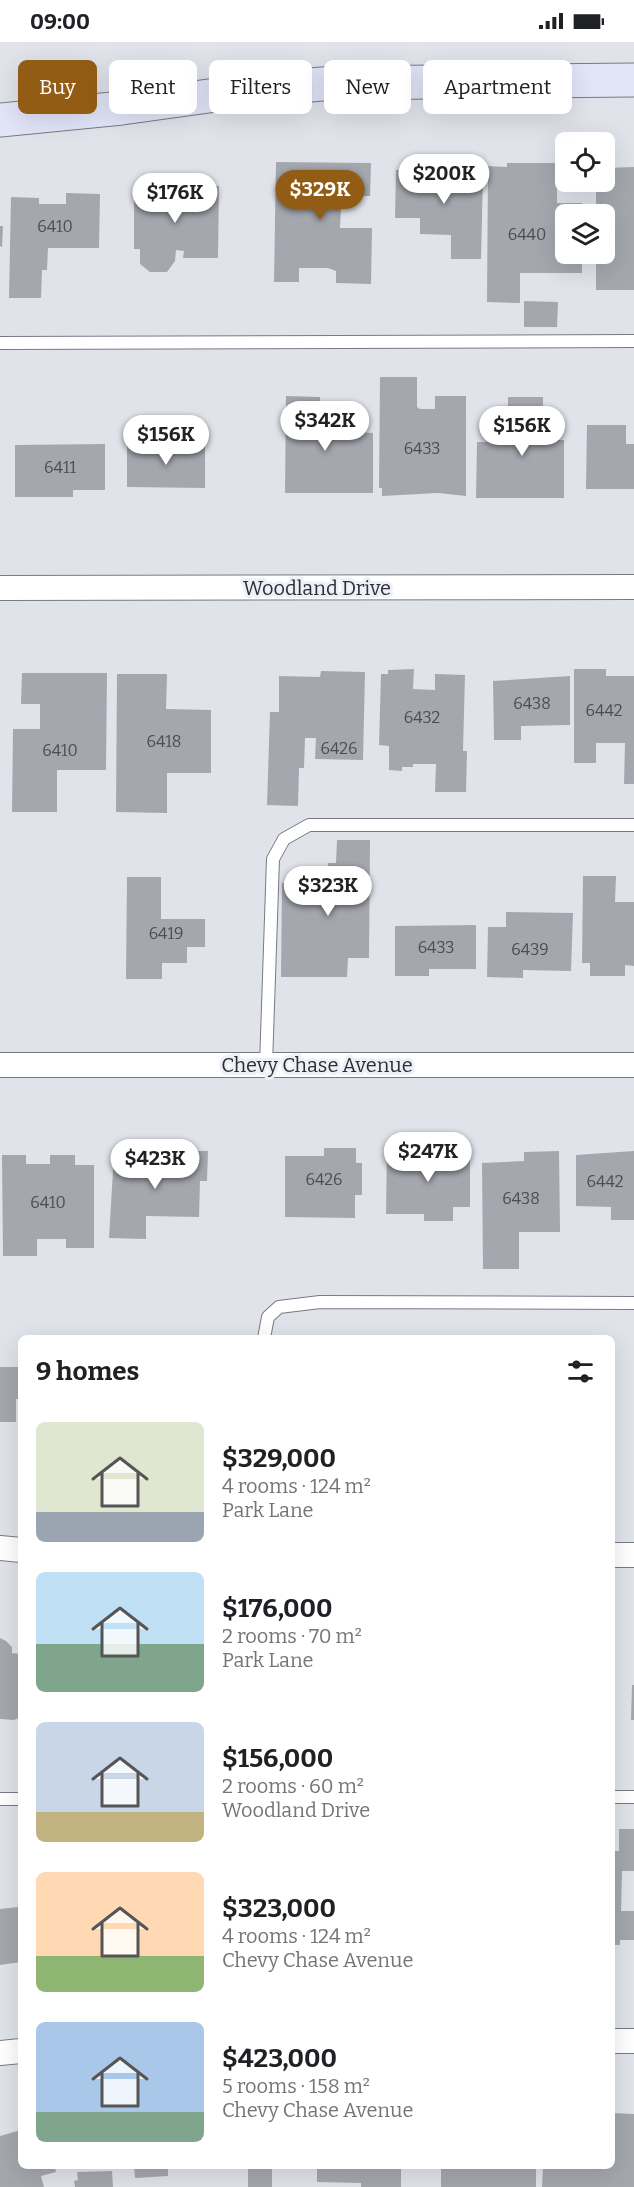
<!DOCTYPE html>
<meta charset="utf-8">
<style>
:root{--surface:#fff;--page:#f6f6f6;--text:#202124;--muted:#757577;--accent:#935c15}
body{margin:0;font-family:Bitter,serif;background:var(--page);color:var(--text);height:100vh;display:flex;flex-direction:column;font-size:22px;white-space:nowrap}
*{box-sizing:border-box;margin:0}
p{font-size:20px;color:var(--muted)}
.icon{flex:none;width:33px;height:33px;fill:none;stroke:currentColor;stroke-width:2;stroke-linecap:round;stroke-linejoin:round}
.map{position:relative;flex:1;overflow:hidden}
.drawer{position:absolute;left:18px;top:1293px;width:597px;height:834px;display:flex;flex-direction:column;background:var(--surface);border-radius:9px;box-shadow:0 6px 24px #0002}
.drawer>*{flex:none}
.guide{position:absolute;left:18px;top:18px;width:598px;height:54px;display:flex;gap:12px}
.controls{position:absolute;left:555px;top:90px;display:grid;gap:12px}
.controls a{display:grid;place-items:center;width:60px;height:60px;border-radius:9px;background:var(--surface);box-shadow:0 6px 24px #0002;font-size:30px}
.price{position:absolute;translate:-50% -51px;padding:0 14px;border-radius:21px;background:#fff;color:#222;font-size:20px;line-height:39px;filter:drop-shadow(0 2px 3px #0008)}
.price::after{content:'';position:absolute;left:50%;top:36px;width:18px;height:14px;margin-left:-9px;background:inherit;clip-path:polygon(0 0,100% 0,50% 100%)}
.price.current{background:var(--accent);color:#fff}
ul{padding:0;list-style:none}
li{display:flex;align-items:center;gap:18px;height:150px;padding:0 18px}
li span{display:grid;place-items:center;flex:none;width:168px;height:120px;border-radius:9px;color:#555}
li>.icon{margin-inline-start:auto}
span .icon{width:72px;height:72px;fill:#fffc;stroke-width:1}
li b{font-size:26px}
h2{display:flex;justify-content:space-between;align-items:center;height:72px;padding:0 18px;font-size:26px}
.tag{padding:0 21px;border-radius:9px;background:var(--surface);box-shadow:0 6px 24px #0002;font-size:21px;line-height:54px}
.tag.current{background:var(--accent);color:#fff}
.status{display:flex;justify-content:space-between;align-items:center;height:42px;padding:0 30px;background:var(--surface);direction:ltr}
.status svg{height:16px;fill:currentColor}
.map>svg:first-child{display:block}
</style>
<div class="status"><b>09:00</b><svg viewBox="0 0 49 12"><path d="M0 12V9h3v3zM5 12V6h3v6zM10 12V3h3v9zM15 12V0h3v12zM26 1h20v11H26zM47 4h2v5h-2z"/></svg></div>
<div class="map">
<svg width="634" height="2145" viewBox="0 0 634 2145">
<rect width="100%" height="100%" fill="#e1e3eb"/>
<g fill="#a5a7af">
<path d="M276,120L371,121L370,154H337L336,165H341L340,186H372L371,242L336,241V229L328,226H299V240H274Z"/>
<path d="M439,120L467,121V133L483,134L481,217H451V193L420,192V176H395L396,128L439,129Z"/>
<path d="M507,121H557V161H582V172H566V212H582V231H520V261L487,260L488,124L507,125Z"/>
<path d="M634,125V248H596V212H604V172H596V140H604V126Z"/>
<path d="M134,144H219L218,216H183L184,209L176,208L175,219L167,230H150L140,222V207H134Z"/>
<path d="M66,151L100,152L99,206H48L47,228H42L41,256H9L11,155L39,156V162H66Z"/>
<path d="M0,184H3L2,205L0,204Z"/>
<path d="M524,259L558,260L557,285H524Z"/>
<path d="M380,335H417V365L420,367H435V354H466V454L438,451L382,454V446H379Z"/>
<path d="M286,354L320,355V377H351V390L373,391V451H285Z"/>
<path d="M508,355H543V377H552V398H564V456H476L477,400H508Z"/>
<path d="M587,383H626V402H634V447H586Z"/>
<path d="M105,402V448H73V455H15V403Z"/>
<path d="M127,402L205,403V446L127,445Z"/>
<path d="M414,627L413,647L435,648V632L465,633L463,709H467L466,750H435L436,722H413V725H402V729L389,728V704L379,703L381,632H388V628Z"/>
<path d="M574,627H606V634H634V742H624L625,701H596V721H574Z"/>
<path d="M321,629L365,630L363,718L315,717L316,696H305L304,726H299L298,764L267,763L270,670H279V634L320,635Z"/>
<path d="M22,631H107L106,728H57V770H12L13,687H40V662H21Z"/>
<path d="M117,632H167L166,667L211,668V731H167V771L116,770Z"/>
<path d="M570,634V683L521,684V698H494L493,639Z"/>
<path d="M337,798H370L369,916H348L347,935H281L282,841H328V821H336Z"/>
<path d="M583,834H616L615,860H634V924L625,923V934H590V921H582Z"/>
<path d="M127,835H161V877H205V905H187V921H162V937H126Z"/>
<path d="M506,870L573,871L571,929L523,928V936L487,935L488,885H506Z"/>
<path d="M476,883V927H429V934H395V884Z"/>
<path d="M324,1106H356V1121H362V1153H355V1176L285,1175V1114H324Z"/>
<path d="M387,1107L470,1108V1165H453V1179H424V1172H386Z"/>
<path d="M175,1109H208L207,1139H200L199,1175L146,1174V1197L109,1196L114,1112L175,1113Z"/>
<path d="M559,1109L560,1190H519V1227H483L482,1121L524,1119V1110Z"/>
<path d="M634,1109V1178H611V1165L576,1164V1113Z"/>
<path d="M2,1113H26V1122H50V1113H75V1123H94V1206H66V1197H37V1214H3Z"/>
<path d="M0,1325H21V1357H16V1380H0Z"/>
<path d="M0,1596L6,1599L12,1605V1611L21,1612V1675L14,1678L0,1677Z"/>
<path d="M632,1643H634V1678H631Z"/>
<path d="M619,1787H634V1829H622L621,1869H634V1898H620V1903H612V1809H619Z"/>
<path d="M18,1865L21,1880V1920L0,1923V1867Z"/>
<path d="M612,2071L634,2072V2145H542L543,2124H612Z"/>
<path d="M21,2088V2124H55L56,2130L41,2134L44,2145H0V2094Z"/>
<path d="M134,2124H168V2134L135,2136Z"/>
<rect x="248" y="2124" width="24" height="21"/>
<path d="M317,2124H401V2145H361V2141L317,2140Z"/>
<rect x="441" y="2124" width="95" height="21"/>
<path d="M112,2129L113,2145H75L74,2139L78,2138L77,2130Z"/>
</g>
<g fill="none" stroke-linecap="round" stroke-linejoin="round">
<defs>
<g id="lane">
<path d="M0,301L634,299"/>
<path d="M266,1023L273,817L284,797L309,783H634"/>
<path d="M264,1296L268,1275L279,1265L320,1260L634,1261"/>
<path d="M612,1755H634"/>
<path d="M0,1757H21"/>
</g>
<g id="street">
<path d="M0,546L634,545"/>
<path d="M0,1023H634"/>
<path d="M0,1506L21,1508"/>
<path d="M612,1513H634"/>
<path d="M612,1999H634"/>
<path d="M0,2011L21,2009"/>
</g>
<path id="secondary" d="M0,78L122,66L259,47L335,41L634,38"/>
</defs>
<use href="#lane" stroke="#787a81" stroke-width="14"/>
<use href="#street" stroke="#787a81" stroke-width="26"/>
<use href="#secondary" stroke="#787a81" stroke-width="35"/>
<use href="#lane" stroke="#fff" stroke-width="12"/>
<use href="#street" stroke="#fff" stroke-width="24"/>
<use href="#secondary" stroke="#e2e5f8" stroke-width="33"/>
</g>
<g text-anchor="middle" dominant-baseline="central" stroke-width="6" stroke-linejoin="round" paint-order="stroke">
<g font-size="16" fill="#4c4d51">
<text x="55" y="184">6410</text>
<text x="527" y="192">6440</text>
<text x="422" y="406">6433</text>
<text x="60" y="425">6411</text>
<text x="532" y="661">6438</text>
<text x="604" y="668">6442</text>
<text x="422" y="675">6432</text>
<text x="164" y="699">6418</text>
<text x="339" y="706">6426</text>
<text x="60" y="708">6410</text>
<text x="166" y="891">6419</text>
<text x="436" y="905">6433</text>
<text x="530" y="907">6439</text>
<text x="324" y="1137">6426</text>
<text x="605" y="1139">6442</text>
<text x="521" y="1156">6438</text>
<text x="48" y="1160">6410</text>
</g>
<g font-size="20" fill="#2e2f32" stroke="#eef0f9">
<text x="317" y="546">Woodland Drive</text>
<text x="317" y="1023">Chevy Chase Avenue</text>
</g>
</g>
</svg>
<div class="controls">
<a><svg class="icon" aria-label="locate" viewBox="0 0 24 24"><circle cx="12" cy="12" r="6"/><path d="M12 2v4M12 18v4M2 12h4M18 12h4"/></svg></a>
<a><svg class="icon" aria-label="layers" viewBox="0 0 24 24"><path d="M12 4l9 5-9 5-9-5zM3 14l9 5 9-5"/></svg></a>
</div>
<b class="price" style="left:444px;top:163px">$200K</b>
<b class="price current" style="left:320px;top:179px">$329K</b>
<b class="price" style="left:175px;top:182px">$176K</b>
<b class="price" style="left:325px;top:410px">$342K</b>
<b class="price" style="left:522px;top:415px">$156K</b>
<b class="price" style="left:166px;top:424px">$156K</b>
<b class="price" style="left:328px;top:875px">$323K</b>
<b class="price" style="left:428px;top:1141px">$247K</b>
<b class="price" style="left:155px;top:1148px">$423K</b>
<div class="guide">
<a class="tag current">Buy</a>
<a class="tag">Rent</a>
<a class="tag">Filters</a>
<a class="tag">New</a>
<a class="tag">Apartment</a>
</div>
<section class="drawer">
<h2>9 homes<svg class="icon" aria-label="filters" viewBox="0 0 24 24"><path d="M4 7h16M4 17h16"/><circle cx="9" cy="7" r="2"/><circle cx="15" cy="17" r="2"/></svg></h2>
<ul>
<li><span style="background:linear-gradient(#dfe7d0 75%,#9aa5b1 0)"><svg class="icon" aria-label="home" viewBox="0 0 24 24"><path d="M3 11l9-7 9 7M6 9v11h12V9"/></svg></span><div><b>$329,000</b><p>4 rooms · 124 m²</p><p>Park Lane</p></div></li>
<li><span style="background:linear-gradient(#bfe0f5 60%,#7fa58c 0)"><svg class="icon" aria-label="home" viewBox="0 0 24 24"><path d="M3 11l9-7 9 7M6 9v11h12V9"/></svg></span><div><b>$176,000</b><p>2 rooms · 70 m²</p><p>Park Lane</p></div></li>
<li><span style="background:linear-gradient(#c9d6e8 75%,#c2b280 0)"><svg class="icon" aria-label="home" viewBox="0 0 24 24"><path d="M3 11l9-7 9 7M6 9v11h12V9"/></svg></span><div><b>$156,000</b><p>2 rooms · 60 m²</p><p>Woodland Drive</p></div></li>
<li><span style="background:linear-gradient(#ffd9b3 70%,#8fb573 0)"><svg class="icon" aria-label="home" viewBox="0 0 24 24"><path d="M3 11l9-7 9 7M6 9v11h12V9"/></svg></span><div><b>$323,000</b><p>4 rooms · 124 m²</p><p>Chevy Chase Avenue</p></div></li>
<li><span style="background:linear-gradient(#a9c7e8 75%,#7fa58c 0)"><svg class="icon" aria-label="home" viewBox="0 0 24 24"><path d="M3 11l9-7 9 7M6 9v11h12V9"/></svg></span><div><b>$423,000</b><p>5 rooms · 158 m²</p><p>Chevy Chase Avenue</p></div></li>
</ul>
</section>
</div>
